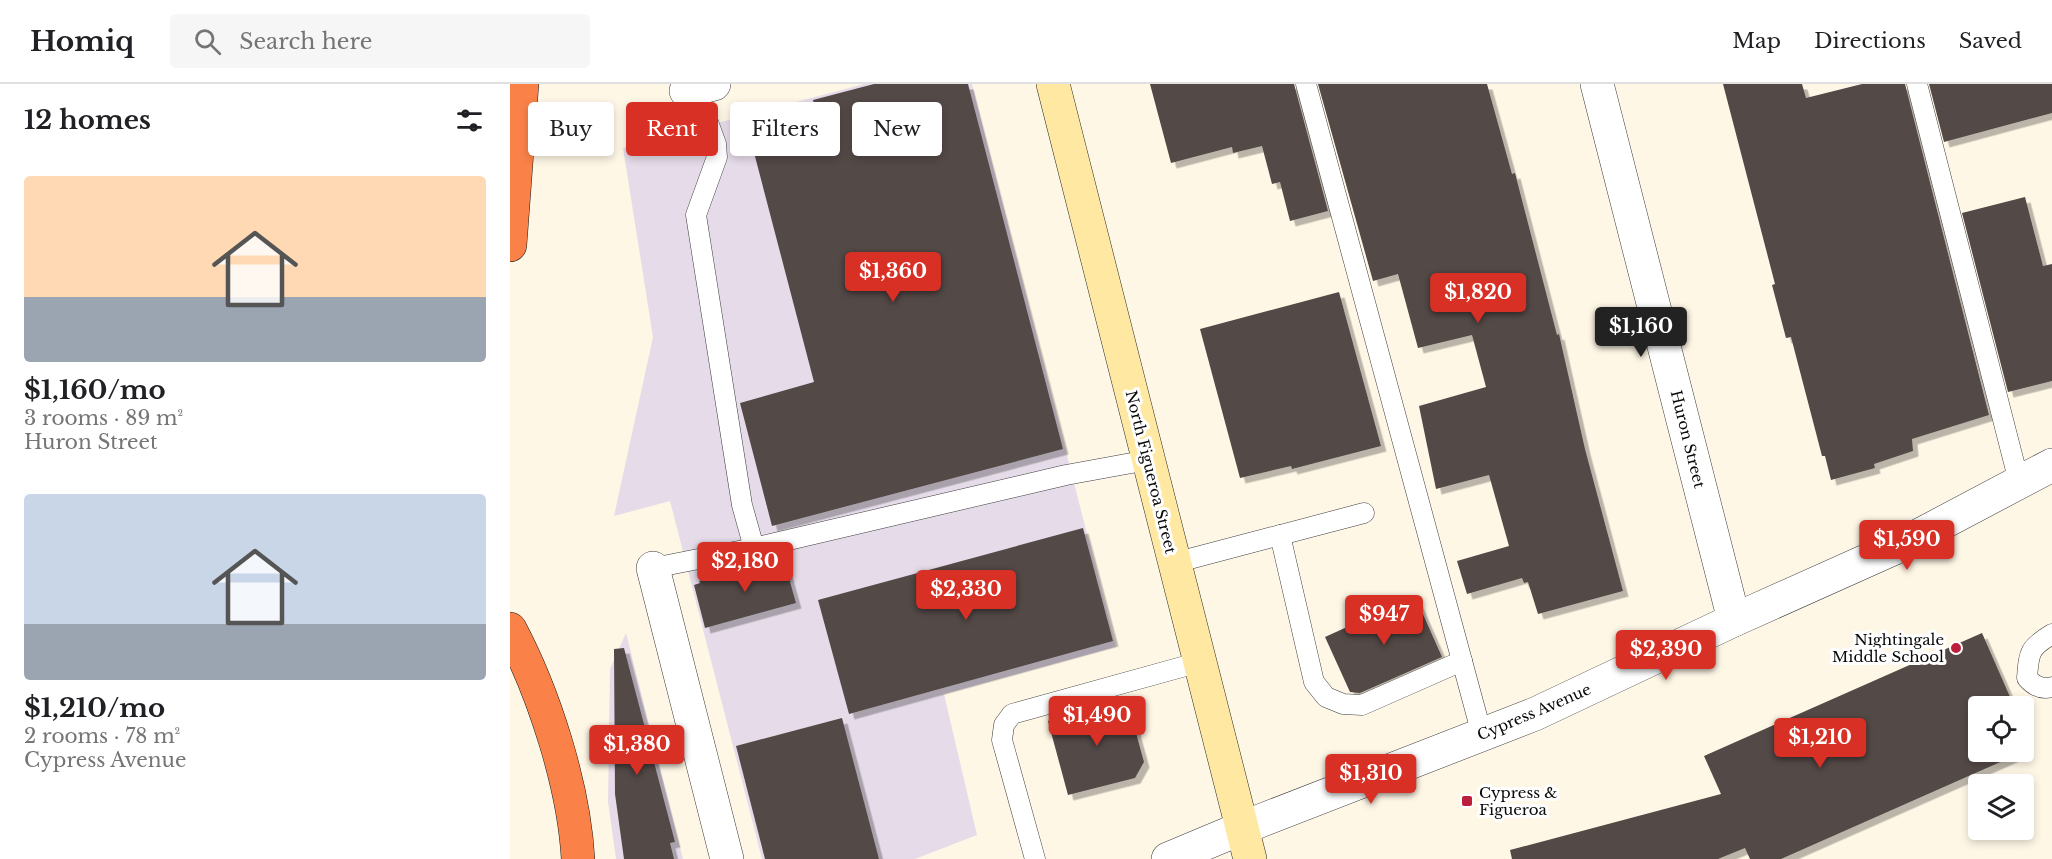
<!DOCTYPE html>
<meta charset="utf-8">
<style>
:root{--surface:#fff;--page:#f6f6f6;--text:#202124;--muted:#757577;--line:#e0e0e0;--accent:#d93025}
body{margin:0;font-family:"Libre Baskerville",serif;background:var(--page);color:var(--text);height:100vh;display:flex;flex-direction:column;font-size:22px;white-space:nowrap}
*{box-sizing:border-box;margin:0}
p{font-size:20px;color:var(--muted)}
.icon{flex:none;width:33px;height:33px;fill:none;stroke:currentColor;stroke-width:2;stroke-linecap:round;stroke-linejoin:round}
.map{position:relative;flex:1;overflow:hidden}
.sheet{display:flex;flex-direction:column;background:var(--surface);width:510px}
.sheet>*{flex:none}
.guide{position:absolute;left:18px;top:18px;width:570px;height:54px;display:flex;gap:12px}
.buttons{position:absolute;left:1458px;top:612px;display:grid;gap:12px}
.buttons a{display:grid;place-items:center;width:66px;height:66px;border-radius:6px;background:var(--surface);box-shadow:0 3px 9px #0003;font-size:30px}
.price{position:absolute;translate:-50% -51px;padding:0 14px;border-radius:6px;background:var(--accent);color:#fff;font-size:20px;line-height:39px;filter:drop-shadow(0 2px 3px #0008)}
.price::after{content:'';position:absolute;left:50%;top:36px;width:18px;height:14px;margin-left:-9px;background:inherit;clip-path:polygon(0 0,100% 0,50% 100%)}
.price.active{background:#222;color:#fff}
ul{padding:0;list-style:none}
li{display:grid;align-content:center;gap:12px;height:318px;padding:0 24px}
li span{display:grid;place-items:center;height:186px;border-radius:6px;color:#555}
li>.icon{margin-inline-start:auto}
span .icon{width:108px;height:108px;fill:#fffc;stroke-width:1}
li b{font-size:26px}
h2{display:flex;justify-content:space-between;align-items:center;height:72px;padding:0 24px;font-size:26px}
.tag{padding:0 21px;border-radius:6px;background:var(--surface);box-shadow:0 3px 9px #0003;font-size:21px;line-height:54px}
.tag.active{background:var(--accent);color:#fff}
header{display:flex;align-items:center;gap:36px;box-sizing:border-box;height:84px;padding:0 30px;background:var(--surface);border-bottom:2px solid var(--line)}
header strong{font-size:28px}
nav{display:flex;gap:33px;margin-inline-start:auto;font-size:21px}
.search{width:420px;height:54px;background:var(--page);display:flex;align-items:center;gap:15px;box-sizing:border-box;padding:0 21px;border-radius:6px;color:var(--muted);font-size:22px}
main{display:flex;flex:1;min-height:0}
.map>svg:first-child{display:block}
</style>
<header>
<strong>Homiq</strong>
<div class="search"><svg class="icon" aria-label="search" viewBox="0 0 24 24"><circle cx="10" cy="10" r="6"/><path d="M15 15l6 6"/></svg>Search here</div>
<nav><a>Map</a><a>Directions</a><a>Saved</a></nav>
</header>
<main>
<section class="sheet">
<h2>12 homes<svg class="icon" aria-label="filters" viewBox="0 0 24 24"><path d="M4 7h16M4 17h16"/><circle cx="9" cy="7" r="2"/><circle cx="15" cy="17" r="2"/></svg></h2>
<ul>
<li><span style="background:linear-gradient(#ffd9b3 65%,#9aa5b1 0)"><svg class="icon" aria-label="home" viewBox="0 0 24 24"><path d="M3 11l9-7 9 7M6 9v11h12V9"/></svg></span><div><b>$1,160/mo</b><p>3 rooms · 89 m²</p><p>Huron Street</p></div></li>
<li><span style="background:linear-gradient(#c9d6e8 70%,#9aa5b1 0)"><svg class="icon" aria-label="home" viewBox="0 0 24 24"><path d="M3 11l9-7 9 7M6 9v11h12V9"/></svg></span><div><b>$1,210/mo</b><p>2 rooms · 78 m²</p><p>Cypress Avenue</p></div></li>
</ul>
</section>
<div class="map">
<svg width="1542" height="775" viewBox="0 0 1542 775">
<defs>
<filter id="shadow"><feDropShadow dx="5.5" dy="5.5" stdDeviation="0" flood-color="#0004"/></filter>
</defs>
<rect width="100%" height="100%" fill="#fff7e6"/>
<g fill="#e6dce9">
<path d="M354,0H462L606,563L434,610L467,751L405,775H252L160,417L104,432L143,253L113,64Z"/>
<path d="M116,549L173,775H106L98,718L100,585Z"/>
</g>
<g fill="#524946" filter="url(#shadow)">
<path d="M364,0H458L553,365L262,442L230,319L304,298L236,38L304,20L303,16Z"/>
<path d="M640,0H784L818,127L780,137L770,98L762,100L752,62L723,69L722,63L661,79Z"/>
<path d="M808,0H977L1002,90L1005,89L1047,251L1049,250L1075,365L1113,507L1028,530L1018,498L1014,499L1012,494L957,510L947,477L999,462L979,391L926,405L909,322L976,303L962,251L908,264L888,190L863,197Z"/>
<path d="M1213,0H1292L1296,14L1352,0H1395L1479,331L1402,355L1403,367L1364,380L1365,384L1321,396L1315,372H1312L1281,253L1276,254L1262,201L1265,200Z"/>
<path d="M1419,0H1542V29L1434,58Z"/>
<path d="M1515,113L1533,182L1542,180V297L1498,308L1452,129Z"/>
<path d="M829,208L871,362L782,385L781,382L730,394L690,245Z"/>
<path d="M573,444L603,557L339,630L308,516Z"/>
<path d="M273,473L286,519L195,544L184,501L190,499L189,497Z"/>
<path d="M905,512L932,573L850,609L840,608L815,553Z"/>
<path d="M1472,549L1504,622H1468V668H1513L1271,775H1240L1235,764L1208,775H1002L1000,766L1211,710L1194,672Z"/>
<path d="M114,564L165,758L160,759L164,775H114L105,710L104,565Z"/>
<path d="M617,616L634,678L625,694L558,711L538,637Z"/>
<path d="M332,634L369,775H255L226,662Z"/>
</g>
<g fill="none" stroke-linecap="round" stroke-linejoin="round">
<defs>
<g id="service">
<path d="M796,0L972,651"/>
<path d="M1407,0L1509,398"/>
<path d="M770,451L804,598L816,613L833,620L852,621L952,577"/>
<path d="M244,464L556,391L638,376"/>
<path d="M664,479L854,429"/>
<path d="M143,484L244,464L232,421L186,131L207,73L206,60L186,5"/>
<path d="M1542,550C1519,564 1519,568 1517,594C1524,602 1532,606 1542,603"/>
<path d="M525,775L492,656L494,641L502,630L690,578"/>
</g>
<g id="minor">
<path d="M1087,0L1224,536"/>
<path d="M176,7L204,0"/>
<path d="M143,484L217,775"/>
<path d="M658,775L732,744"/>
</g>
<path id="tertiary" d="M732,744L1025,630L1224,536L1387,463L1542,381"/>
<path id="secondary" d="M543,0L740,775"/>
<g id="motorway">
<path d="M0,161L12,0"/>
<path d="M0,545C34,609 64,702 68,775"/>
</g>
</defs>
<use href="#service" stroke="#3c3c3c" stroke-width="21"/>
<use href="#minor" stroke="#3c3c3c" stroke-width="34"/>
<use href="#tertiary" stroke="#3c3c3c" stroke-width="34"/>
<use href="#secondary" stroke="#2b2b2b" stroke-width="34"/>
<use href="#motorway" stroke="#1a1a1a" stroke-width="34"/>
<use href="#service" stroke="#fff" stroke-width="20"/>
<use href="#minor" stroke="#fff" stroke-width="33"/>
<use href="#tertiary" stroke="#fff" stroke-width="33"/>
<use href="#secondary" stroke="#ffe8a1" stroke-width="33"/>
<use href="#motorway" stroke="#fa8249" stroke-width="33"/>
</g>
<g fill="#bc1e3b" stroke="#fff" stroke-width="2">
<circle cx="1446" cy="564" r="6"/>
<rect x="951" y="711" width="12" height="12" rx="3"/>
</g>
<g text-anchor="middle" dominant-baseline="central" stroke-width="6" stroke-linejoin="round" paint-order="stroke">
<g font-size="15" fill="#090909" stroke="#fff">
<text transform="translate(1178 355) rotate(76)">Huron Street</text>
<text transform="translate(641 388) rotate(76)">North Figueroa Street</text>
<text transform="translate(1024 628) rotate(-23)">Cypress Avenue</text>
</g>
<g font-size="15" fill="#090909" stroke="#fff" text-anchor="end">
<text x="1434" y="555">Nightingale<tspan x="1434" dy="17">Middle School</tspan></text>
<text x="969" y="708" text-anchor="start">Cypress &amp;<tspan x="969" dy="17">Figueroa</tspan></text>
</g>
</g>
</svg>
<div class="buttons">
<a><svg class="icon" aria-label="locate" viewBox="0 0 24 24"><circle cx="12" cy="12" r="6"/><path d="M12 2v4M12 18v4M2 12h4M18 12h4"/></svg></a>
<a><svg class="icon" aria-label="layers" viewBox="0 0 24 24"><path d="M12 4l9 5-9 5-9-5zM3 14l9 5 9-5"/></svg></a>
</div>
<b class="price" style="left:383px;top:219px">$1,360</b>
<b class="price" style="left:968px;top:240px">$1,820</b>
<b class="price active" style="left:1131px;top:274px">$1,160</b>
<b class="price" style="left:1397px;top:487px">$1,590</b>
<b class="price" style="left:235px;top:509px">$2,180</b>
<b class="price" style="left:456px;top:537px">$2,330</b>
<b class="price" style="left:874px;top:562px">$947</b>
<b class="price" style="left:1156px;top:597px">$2,390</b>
<b class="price" style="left:587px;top:663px">$1,490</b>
<b class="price" style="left:1310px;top:685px">$1,210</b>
<b class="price" style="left:127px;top:692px">$1,380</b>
<b class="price" style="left:861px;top:721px">$1,310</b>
<div class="guide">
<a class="tag">Buy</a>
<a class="tag active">Rent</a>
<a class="tag">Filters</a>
<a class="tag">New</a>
</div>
</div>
</main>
